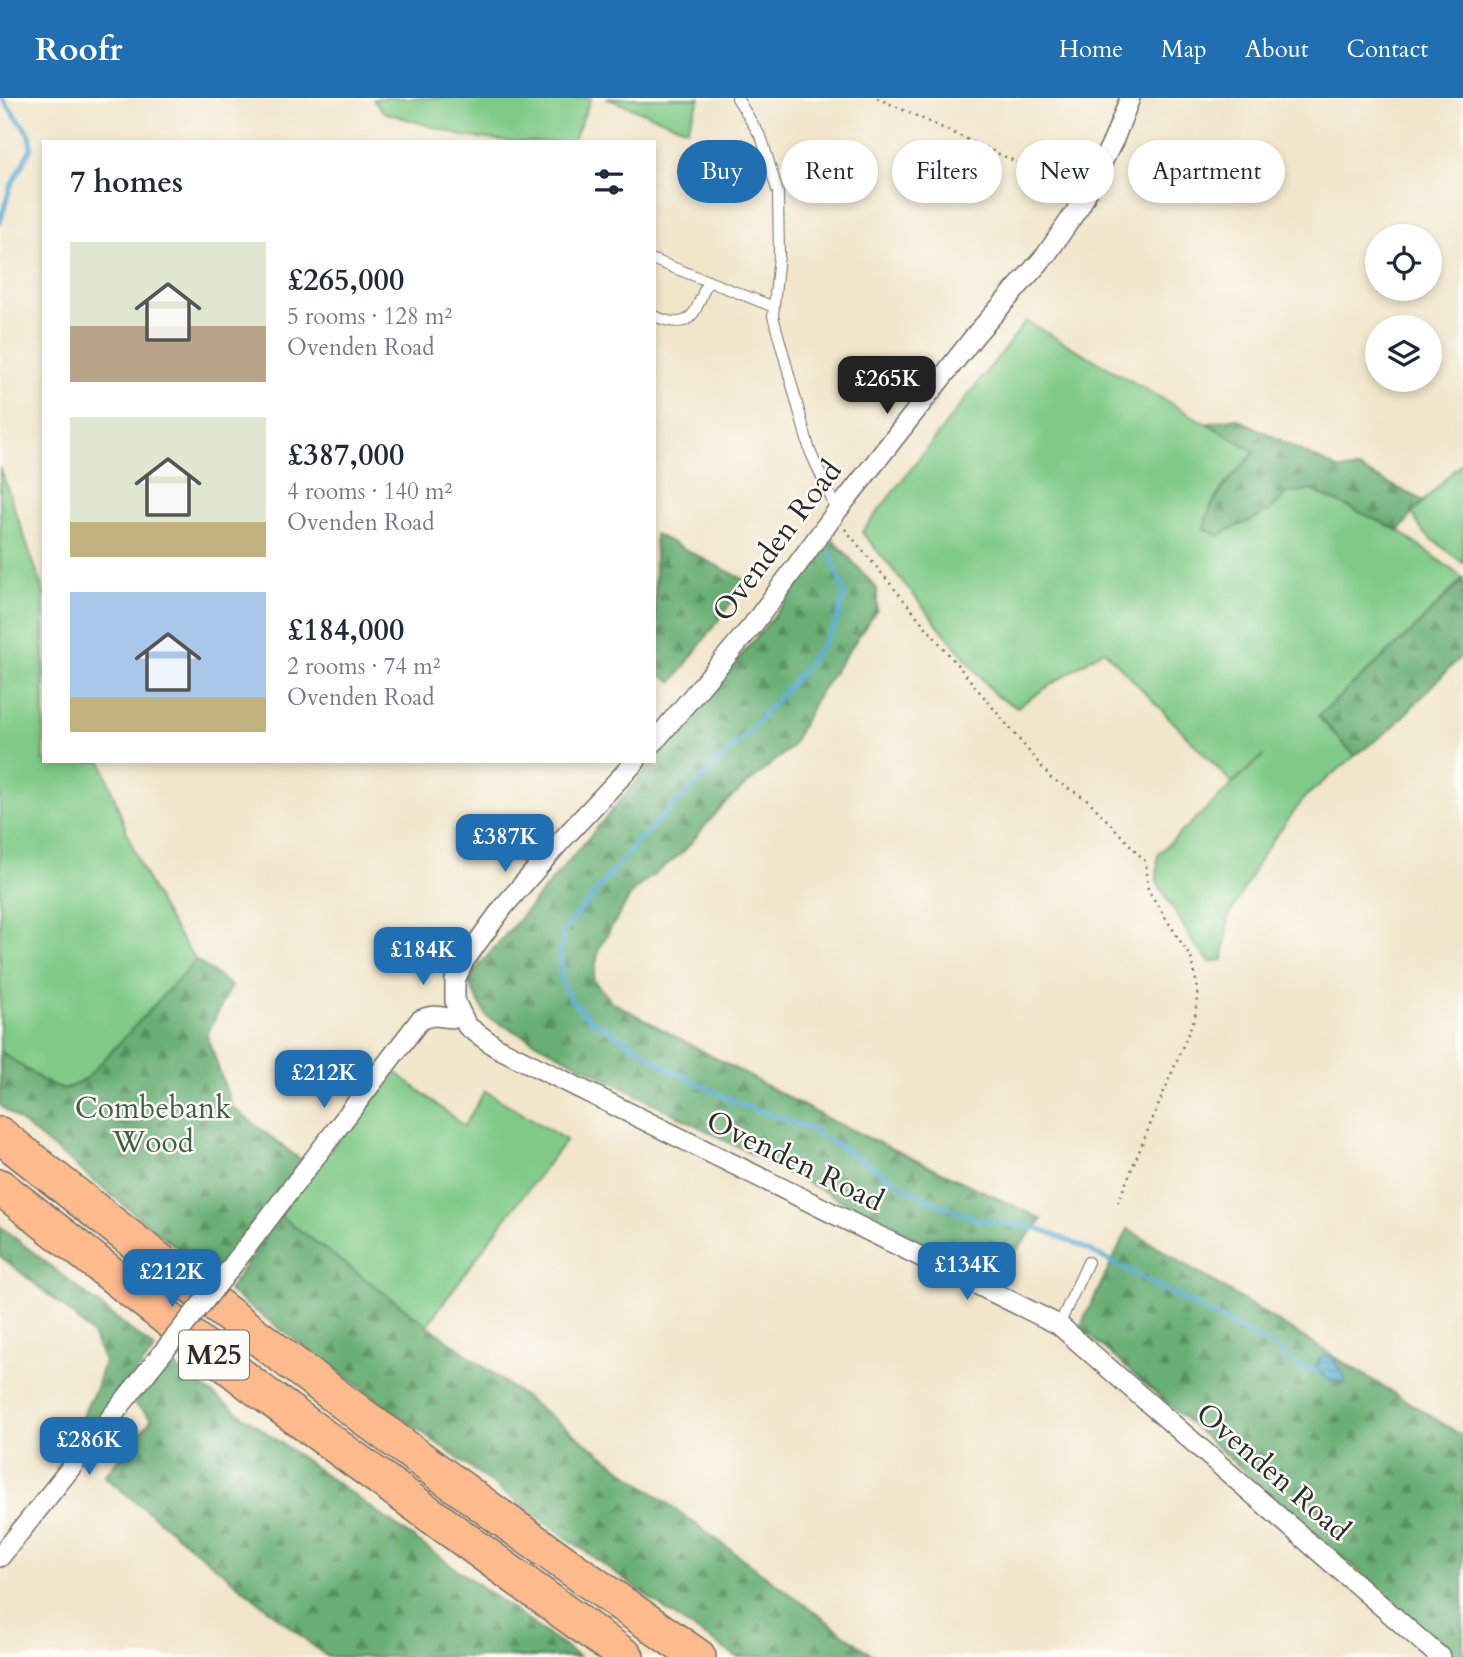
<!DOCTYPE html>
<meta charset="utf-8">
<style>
:root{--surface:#fff;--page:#f2f2f3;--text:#1f2937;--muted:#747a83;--accent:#1f6fb2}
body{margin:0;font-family:Cardo,serif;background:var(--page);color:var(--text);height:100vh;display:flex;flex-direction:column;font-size:26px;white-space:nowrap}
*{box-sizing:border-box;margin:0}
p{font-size:23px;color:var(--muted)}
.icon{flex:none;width:38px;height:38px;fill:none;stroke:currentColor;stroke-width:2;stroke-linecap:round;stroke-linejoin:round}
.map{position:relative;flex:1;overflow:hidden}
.details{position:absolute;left:42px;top:42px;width:614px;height:623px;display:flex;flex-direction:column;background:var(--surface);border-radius:0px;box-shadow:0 4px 10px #0003}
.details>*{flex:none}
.banner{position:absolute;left:677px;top:42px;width:665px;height:63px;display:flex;gap:14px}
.fabs{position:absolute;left:1365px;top:126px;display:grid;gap:14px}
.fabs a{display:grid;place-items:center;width:77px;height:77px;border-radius:50%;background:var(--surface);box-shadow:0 4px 10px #0003;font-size:35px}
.price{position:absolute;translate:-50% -60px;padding:0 16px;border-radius:14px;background:var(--accent);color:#fff;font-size:23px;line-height:46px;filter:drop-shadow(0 2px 4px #0008)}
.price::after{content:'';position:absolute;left:50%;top:42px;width:21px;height:16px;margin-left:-10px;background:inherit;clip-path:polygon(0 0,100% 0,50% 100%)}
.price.on{background:#222;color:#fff}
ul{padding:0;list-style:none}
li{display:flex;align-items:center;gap:21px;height:175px;padding:0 28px}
li span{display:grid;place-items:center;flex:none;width:196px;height:140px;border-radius:0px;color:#555}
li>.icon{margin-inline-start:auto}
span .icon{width:84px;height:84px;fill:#fffc;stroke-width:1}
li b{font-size:30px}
h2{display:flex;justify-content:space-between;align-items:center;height:84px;padding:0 28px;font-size:30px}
.pill{padding:0 24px;border-radius:32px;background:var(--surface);box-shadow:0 4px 10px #0003;font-size:24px;line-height:63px}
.pill.on{background:var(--accent);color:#fff}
header{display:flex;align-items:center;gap:42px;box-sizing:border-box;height:98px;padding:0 35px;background:var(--accent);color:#fff}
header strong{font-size:33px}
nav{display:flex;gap:38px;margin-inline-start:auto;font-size:24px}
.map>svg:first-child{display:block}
</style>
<header>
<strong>Roofr</strong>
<nav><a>Home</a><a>Map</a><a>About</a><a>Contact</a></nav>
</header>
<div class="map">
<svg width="1463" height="1559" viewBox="0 0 1463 1559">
<defs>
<pattern id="forest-firs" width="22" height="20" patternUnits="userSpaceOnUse" patternTransform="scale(1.75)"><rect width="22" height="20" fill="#68ae74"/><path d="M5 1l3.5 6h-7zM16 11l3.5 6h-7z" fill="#568e5f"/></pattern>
<pattern id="water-rules" width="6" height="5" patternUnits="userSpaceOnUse" patternTransform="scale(1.75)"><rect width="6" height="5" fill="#56aad1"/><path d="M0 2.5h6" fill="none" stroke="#478baa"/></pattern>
</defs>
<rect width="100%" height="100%" fill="#fdfcf7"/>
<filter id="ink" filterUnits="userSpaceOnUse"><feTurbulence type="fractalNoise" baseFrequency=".0143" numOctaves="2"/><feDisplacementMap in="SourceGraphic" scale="14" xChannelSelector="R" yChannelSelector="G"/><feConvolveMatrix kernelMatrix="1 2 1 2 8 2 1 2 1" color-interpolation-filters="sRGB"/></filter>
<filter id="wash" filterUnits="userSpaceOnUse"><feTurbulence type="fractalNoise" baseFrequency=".00686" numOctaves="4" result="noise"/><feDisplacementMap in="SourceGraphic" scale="28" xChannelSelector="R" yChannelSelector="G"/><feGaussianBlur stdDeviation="1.57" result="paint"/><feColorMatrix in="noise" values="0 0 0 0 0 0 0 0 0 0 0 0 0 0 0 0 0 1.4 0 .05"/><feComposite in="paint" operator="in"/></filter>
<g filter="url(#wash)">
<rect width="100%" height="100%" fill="#f1e5ca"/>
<g fill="#80ca87" stroke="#567a59" stroke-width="2">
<path d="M378,0H591L573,44H522L466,39L384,14L373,2Z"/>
<path d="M606,0H700L687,31Z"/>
<path d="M1026,223L1256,354C1233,377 1210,398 1204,431L1219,438C1235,426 1254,423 1270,412C1276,408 1281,401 1285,395L1311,392L1355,410L1396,431L1463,480L1409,536L1318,618L1355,658L1305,699L1264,754L1228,820L1223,862L1210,864L1194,846L1157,784L1158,756L1264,657L1232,685L1104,552L1017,609L996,598L862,434Z"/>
<path d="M1463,363V465L1423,434L1412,415Z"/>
<path d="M0,369L44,495V663H102C126,735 149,801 196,862L86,981L64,992L42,982L0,953Z"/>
<path d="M393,972L464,1028L485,993L566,1042L505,1121L427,1227L279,1117Z"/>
</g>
<g fill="url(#forest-firs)" stroke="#4a6c50" stroke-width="2">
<path d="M1236,320L1338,371H1360L1424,403L1412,415L1400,433L1311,392L1286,395C1281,401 1276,408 1270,412C1254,424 1234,427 1219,438L1204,430C1211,397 1233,378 1255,354L1208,325Z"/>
<path d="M655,436L747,483L673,584L655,574Z"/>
<path d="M831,439L877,491V512L818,597L791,649L724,706L683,754L634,792L599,850L593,882L612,904L826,1020L1042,1121L993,1181L487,919L467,882L654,663L787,502Z"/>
<path d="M1463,482V556L1392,630L1355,658L1318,618L1409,536Z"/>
<path d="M196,862L231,888L207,937L232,1009L302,1063L212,1178L0,1007V953L42,982L64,992L86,981Z"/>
<path d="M279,1117L875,1559H737L681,1523L228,1193Z"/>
<path d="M0,1128L155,1251L58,1375L56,1371L96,1290L104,1264L92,1236L64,1209L0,1158Z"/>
<path d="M1128,1131L1463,1338V1559H1457L1080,1229Z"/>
<path d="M168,1264L579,1559H327L104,1378L152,1321L134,1305Z"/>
</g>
<path fill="url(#water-rules)" stroke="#406a7e" stroke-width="2" d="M1324,1258H1332L1345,1280L1344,1286L1326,1280L1318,1273L1319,1262Z"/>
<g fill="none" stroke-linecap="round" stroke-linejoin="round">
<g stroke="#56aad1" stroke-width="5">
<path d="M0,124L10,90L31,50L30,37L2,0"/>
<path d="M831,456L845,497L834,530L802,573L748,635L636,745L563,834L560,859L562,885L571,903L590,921L636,948L671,972L739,1006L809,1030L925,1101L979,1122L1038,1130L1081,1148L1272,1248L1299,1268L1318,1273"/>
</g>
</g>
</g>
<g filter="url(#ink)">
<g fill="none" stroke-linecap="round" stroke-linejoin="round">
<defs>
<g id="service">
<path d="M737,0L762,41L778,95L779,157L773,218L810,353L837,413"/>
<path d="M654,162L774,209"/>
<path d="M654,218C694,235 694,214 708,183"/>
<path d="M1059,1227L1088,1164"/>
</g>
<g id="minor">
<path d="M654,644L752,528L837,413L977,235L1046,157L1081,106L1114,41L1130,0"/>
<path d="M636,663L559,745L504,808L464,863L455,882V903L467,928L496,949L1059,1227L1440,1559"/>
<path d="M229,1172L420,922C439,913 443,923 461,919"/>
<path d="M0,1459L147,1274"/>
</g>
<g id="motorway">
<path d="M0,1037C226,1219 459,1394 698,1559"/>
<path d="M0,1089L255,1289L626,1559"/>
</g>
</defs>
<use href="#service" stroke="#706c63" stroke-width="12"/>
<use href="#minor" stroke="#706c63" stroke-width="22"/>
<use href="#motorway" stroke="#706c63" stroke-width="38"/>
<g stroke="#706c63" stroke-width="2.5" stroke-dasharray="2 5" stroke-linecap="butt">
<path d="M877,0L1067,87"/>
<path d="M845,431L1051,680L1088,702L1146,764L1148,792L1191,860L1198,891L1195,919L1118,1104"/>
</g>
<use href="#service" stroke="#fff" stroke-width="10"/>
<use href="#minor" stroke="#fff" stroke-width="19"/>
<use href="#motorway" stroke="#fcba8d" stroke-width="35"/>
<defs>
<path id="minor-bridge" d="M147,1274L229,1172"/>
</defs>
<use href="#minor-bridge" stroke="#706c63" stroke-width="22" stroke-linecap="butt"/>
<use href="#minor-bridge" stroke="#fff" stroke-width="19"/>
</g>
</g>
<g text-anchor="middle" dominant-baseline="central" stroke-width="5" stroke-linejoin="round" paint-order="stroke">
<rect fill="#fdfcf7" stroke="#6a6a68" stroke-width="2" x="179" y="1232.5" width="70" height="49" rx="5"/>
<g font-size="28" font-weight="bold" fill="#2b2b2b">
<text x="214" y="1257">M25</text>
</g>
<g font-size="30" fill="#2b2b2b" stroke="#fdfcf7">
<text transform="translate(777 443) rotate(-53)">Ovenden Road</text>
<text transform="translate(795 1063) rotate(26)">Ovenden Road</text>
<text transform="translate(1273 1374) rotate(41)">Ovenden Road</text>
</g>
<g font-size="30" fill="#445b47" stroke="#fdfcf7">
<text x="153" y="1010">Combebank<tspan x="153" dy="34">Wood</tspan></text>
</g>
</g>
</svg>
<div class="fabs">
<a><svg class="icon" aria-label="locate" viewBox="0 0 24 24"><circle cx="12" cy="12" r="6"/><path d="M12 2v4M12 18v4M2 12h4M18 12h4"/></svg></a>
<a><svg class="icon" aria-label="layers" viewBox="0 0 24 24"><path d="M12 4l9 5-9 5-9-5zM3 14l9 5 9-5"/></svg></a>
</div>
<b class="price on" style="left:887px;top:318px">£265K</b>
<b class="price" style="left:505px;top:776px">£387K</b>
<b class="price" style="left:423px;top:889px">£184K</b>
<b class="price" style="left:324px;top:1012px">£212K</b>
<b class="price" style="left:967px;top:1204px">£134K</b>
<b class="price" style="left:172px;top:1211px">£212K</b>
<b class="price" style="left:89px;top:1379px">£286K</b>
<div class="banner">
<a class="pill on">Buy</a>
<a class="pill">Rent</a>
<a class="pill">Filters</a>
<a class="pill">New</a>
<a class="pill">Apartment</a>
</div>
<section class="details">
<h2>7 homes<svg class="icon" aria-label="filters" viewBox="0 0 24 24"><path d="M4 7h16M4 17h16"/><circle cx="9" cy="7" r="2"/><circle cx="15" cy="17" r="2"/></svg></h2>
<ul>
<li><span style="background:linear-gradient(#dfe7d0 60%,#b9a48a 0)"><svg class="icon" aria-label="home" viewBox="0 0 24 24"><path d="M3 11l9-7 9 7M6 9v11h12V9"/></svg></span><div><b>£265,000</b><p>5 rooms · 128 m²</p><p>Ovenden Road</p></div></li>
<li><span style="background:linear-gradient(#dfe7d0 75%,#c2b280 0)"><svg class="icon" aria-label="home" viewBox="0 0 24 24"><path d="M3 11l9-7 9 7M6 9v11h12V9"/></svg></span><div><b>£387,000</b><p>4 rooms · 140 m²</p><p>Ovenden Road</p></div></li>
<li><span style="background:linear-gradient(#a9c7e8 75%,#c2b280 0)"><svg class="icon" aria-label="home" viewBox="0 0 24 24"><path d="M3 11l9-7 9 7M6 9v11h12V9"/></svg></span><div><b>£184,000</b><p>2 rooms · 74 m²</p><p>Ovenden Road</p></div></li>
</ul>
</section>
</div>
